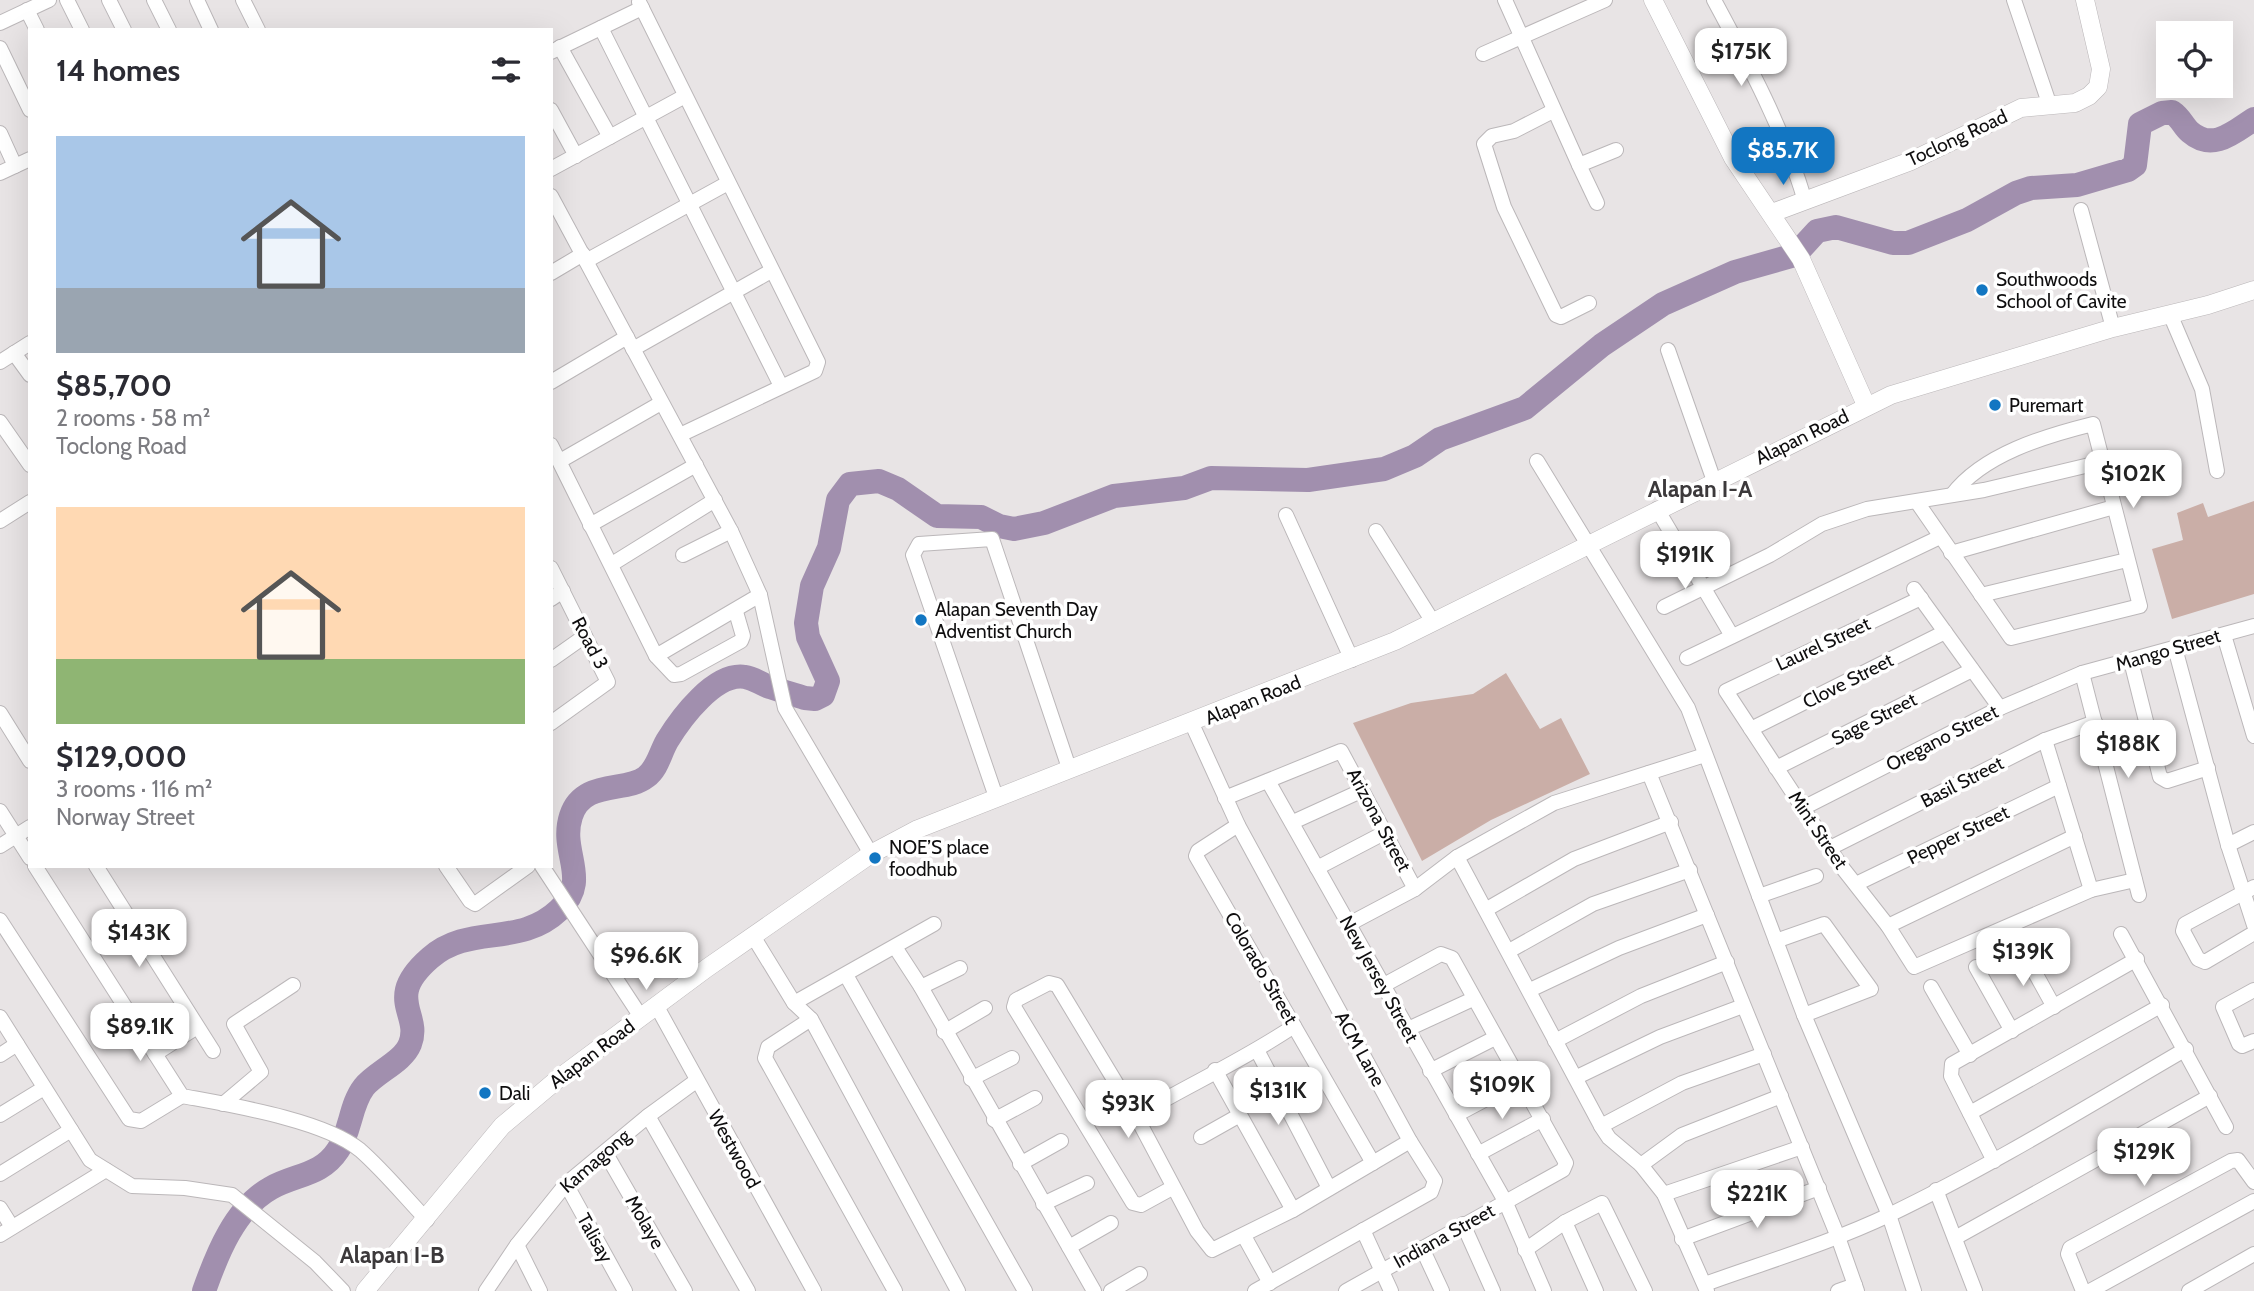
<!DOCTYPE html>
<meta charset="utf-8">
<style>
:root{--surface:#fff;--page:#f2f2f3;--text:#2b2b33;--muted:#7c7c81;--accent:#1276c2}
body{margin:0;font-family:Cabin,sans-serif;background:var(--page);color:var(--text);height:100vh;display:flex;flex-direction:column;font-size:26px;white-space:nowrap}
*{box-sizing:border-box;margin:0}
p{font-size:23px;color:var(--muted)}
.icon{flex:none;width:38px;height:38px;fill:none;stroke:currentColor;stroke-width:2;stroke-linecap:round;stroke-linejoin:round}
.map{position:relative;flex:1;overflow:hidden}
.details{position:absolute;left:28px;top:28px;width:525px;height:840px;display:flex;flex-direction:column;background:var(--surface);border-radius:0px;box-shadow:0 7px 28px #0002}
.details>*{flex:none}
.controls{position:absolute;left:2156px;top:21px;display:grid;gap:14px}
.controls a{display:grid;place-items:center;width:77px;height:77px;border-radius:0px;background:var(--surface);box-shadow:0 7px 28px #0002;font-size:35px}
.price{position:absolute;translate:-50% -60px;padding:0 16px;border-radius:14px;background:#fff;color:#222;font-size:23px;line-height:46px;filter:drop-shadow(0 2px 4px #0008)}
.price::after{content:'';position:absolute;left:50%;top:42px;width:21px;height:16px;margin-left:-10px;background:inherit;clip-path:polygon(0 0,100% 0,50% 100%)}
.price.current{background:var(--accent);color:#fff}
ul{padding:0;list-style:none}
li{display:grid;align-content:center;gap:14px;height:371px;padding:0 28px}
li span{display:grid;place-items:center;height:217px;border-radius:0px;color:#555}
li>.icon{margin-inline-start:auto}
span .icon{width:126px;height:126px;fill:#fffc;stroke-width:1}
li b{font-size:30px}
h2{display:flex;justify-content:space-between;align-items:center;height:84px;padding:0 28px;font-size:30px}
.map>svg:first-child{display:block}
</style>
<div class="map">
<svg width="2254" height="1291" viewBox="0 0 2254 1291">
<rect width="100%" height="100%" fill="#e8e4e5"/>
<g fill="#caaea7">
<path d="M2254,501V594L2172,619L2152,549L2183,540L2177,513L2203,503L2208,517Z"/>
<path d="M1506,673L1540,729L1561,718L1590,774L1491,820L1422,861L1353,723L1411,703L1473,694Z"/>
</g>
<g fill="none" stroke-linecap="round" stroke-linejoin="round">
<path stroke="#a18fae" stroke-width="24" d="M204,1291C217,1254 235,1208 271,1188C296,1174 321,1176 338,1150C351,1131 350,1105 364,1087C376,1072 403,1062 410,1044C422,1013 383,999 430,958C470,923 519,948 559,910C592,879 559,853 571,816C583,779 626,793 646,777C658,768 660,753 667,741C681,718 715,672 745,677C754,678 762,685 770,687C781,691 793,694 805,698L815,699L823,695L828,681L808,637L806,623L812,586L829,548L838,500L850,484L879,481L898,489L937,516L981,517L999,526L1014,529L1044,523L1114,496L1184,488L1211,478L1308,480L1384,469L1415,456L1440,439L1525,408L1602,345L1663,304L1735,272L1795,255L1817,231L1836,227L1893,243H1908L1967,220L2016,193L2031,188L2077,185L2128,170L2135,165L2140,124L2162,113L2172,112C2181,118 2183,126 2190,132C2213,152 2234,132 2254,119"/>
<defs>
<g id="minor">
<path d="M67,0L82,30"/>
<path d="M109,0L124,30"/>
<path d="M154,0L169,30"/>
<path d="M197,0L211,30"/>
<path d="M243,0L258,30"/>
<path d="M1505,0L1579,165L1616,150"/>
<path d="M1714,0C1749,65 1784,130 1805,201"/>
<path d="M2014,0L2050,106"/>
<path d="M642,8L818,362L815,371L680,435"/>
<path d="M27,10L37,30"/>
<path d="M0,23L49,0"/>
<path d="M601,28L781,386"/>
<path d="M560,47L610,137"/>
<path d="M0,48L30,110"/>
<path d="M551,52L642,8L639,2"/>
<path d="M1483,54L1605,0"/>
<path d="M551,110L576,156"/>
<path d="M1553,111L1514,131L1492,136L1484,144L1504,207L1556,315L1561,317L1589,303"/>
<path d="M0,133L15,166"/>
<path d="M1579,165L1597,203"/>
<path d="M551,169L685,96"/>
<path d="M0,173L30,159"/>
<path d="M551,196L731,531L760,595L785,708L871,854"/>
<path d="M2081,210L2113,328"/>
<path d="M586,261L728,183"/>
<path d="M551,273L583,254"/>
<path d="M2170,314L2202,389L2217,471"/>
<path d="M633,349L771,271"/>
<path d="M1668,350L1714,481"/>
<path d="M14,353L30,375"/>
<path d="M0,362L30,343"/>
<path d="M551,382L627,337"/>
<path d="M0,422L30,465"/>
<path d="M551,445L656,656L760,595"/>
<path d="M560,461L661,403"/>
<path d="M1537,461L1688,708L1804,1015L1889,1215L1914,1291"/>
<path d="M1917,502L2011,638L2140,606L2093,424C2045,436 1983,454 1952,495"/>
<path d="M1657,509L1732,636"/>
<path d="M1286,515L1352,660"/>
<path d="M0,521L30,502"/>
<path d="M590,525L696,465"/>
<path d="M1376,531L1433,622"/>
<path d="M1951,553L2114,507"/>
<path d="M683,555L731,531"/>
<path d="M612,564L715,500"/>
<path d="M551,568L608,682L551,723"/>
<path d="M1914,589L2000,708"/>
<path d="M1981,595L2127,560"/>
<path d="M1921,598L1726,691L1841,866L1888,926L1914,967L2091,890L2135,880"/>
<path d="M551,599L563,591"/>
<path d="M1664,607L1770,555L1822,524L1867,509L1984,490L2102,462"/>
<path d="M2224,635L2254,736"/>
<path d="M2175,648L2228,845L2254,925"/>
<path d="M656,656L674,675L681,674L741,641L743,636L736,612"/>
<path d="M1687,658L1940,537"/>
<path d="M551,660L585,636"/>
<path d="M2131,661L2160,777L2167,781L2208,768"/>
<path d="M2082,673L2139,895"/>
<path d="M0,713L30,761"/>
<path d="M1192,724L1238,825L1410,1141L1435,1181L1431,1192L1255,1291"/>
<path d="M1751,729L1945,632"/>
<path d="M2045,740L2091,890"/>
<path d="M1705,755L1554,803L1457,857L1601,1126L1609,1138L1641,1165L1664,1194L1707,1291"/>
<path d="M1776,768L1972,670"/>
<path d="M1649,773L1838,1237L1857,1291"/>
<path d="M1268,781L1505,1201L1544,1291"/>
<path d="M996,797L913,555L919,544L992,539L1069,768"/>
<path d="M1225,798L1341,751L1415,889"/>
<path d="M1803,808L2000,708L2082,673L2254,626"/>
<path d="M0,811L30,858"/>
<path d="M1293,822L1361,791"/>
<path d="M1238,825L1198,851L1196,856L1373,1163"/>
<path d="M2228,845L2254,832"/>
<path d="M0,846L30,827"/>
<path d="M1830,848L2045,740L2095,722"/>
<path d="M35,866L182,1096C230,1105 324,1120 360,1150C384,1171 405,1197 427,1220"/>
<path d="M96,866L213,1051"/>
<path d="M446,866L470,901L475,904L528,866"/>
<path d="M542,866L641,1017"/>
<path d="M1317,868L1384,833"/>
<path d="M1856,884L2059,786"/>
<path d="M2254,887L2185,924L2183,931L2198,959L2205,962L2254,933"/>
<path d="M1759,896L1816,876"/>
<path d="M1487,909L1574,859L1671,822"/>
<path d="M0,920L129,1119L141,1121L182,1096"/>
<path d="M1349,924L1415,889L1457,857"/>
<path d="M1888,926L2075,836"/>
<path d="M2121,934L2226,1127"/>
<path d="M753,936L794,1003L811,1019L958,1291"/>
<path d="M1776,941L1824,924L1871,989L1804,1015"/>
<path d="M895,947L921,987L1094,1291"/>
<path d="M1509,951L1593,904L1690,870"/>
<path d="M2023,951L2054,1007"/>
<path d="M1976,967L2012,1031"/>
<path d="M846,975L1025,1291"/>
<path d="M921,987L960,968"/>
<path d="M1931,987L1970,1055"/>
<path d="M1530,990L1619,948L1707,915"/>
<path d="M2254,990L2223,1007L2239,1044L2242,1046L2254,1041"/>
<path d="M794,1003L934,924"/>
<path d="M656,1005L814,1291"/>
<path d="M0,1017L90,1160L132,1186L185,1188L232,1195L315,1262L343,1291"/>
<path d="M811,1019L768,1047L765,1058L895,1291"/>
<path d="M1408,1029L1473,999"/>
<path d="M944,1032L985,1008"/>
<path d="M1555,1041L1641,996L1727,962"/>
<path d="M1257,1050L1329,1188"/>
<path d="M155,1054L197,1027"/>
<path d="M0,1055L17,1044"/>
<path d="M1215,1070L1293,1210"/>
<path d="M1430,1071L1495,1038"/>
<path d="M1577,1077L1660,1037L1743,1006"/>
<path d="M971,1079L1012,1058"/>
<path d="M223,1104L261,1072L234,1024L293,985"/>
<path d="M1970,1113L2162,1005"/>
<path d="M0,1115L44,1088"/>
<path d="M1456,1115L1520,1081"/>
<path d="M648,1116L748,1291"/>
<path d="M1136,1116C1188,1085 1244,1060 1294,1026"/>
<path d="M994,1120L1035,1098"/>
<path d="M1601,1126L1682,1083L1764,1054"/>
<path d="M1201,1137L1240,1115"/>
<path d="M605,1152L685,1291"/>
<path d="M1478,1154L1543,1119"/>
<path d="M1994,1161L1951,1076L1952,1064L2137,959"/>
<path d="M1020,1164L1061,1141"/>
<path d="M1641,1165L1682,1135L1781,1096"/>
<path d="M0,1174L71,1130"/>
<path d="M566,1184L625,1291"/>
<path d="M1172,1188L1141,1205L1133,1203L1014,1007L1016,1000L1049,983L1057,985L1136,1116L1197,1231L1212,1250L1293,1210L1410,1141"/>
<path d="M1936,1190L1975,1291"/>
<path d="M1664,1194L1802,1147"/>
<path d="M1043,1204L1087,1183"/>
<path d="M0,1208L12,1227"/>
<path d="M1565,1222L1596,1291"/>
<path d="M1463,1224L1493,1291"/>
<path d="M1363,1230L1391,1291"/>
<path d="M0,1235L106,1170"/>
<path d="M1244,1236L1270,1283"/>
<path d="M1955,1238L2210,1096"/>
<path d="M1682,1239L1819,1188"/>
<path d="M517,1245L540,1291"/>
<path d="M1069,1247L1111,1223"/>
<path d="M1422,1248L1442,1291"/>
<path d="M1525,1250L1565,1222L1602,1203L1645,1291"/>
<path d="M1705,1284C1766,1262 1830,1243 1889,1215C1991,1166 2088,1106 2186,1049"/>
<path d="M486,1291L517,1245L566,1184L648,1116L696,1081"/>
<path d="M1111,1291L1140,1274"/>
<path d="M1346,1291L1563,1170L1566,1163L1452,958L1441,954L1384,985"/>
<path d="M1838,1291L1855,1285"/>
<path d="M2083,1291L2068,1254L2070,1248L2231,1161L2238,1160L2254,1182"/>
<path d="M2090,1291L2254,1201"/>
<path d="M2189,1291L2254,1254"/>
</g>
<g id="tertiary">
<path d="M1653,0L1733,158L1801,259L1866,405"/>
<path d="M1772,213L1911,161L2021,108L2075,103L2089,96L2098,87L2101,69L2085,0"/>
<path d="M365,1291L502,1126L559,1078L707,968L871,854L918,829L1395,641L1891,395L2113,328L2208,305L2254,290"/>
</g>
</defs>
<use href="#minor" stroke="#bbb7b9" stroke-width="16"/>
<use href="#tertiary" stroke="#bbb7b9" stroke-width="19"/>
<use href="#minor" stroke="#fff" stroke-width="14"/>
<use href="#tertiary" stroke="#fff" stroke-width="18"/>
</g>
<g fill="#1276c2" stroke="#fff" stroke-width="2.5">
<circle cx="1982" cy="290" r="7"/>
<circle cx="1995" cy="405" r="7"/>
<circle cx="921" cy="620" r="7"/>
<circle cx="875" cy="858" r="7"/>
<circle cx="485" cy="1093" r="7"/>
</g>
<g text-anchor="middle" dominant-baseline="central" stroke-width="7" stroke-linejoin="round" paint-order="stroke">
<g font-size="19" fill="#0f0e0f" stroke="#fff">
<text transform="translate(1957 138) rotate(-25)">Toclong Road</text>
<text transform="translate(1802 437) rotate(-26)">Alapan Road</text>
<text transform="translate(590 643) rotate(62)">Road 3</text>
<text transform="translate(1823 644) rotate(-25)">Laurel Street</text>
<text transform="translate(2168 650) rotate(-16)">Mango Street</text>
<text transform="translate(1848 681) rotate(-27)">Clove Street</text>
<text transform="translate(1253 700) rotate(-22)">Alapan Road</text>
<text transform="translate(1874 719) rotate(-27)">Sage Street</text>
<text transform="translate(1942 738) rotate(-27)">Oregano Street</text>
<text transform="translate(1962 782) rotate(-27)">Basil Street</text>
<text transform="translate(1379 820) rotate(62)">Arizona Street</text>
<text transform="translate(1818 830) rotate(56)">Mint Street</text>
<text transform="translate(1958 835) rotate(-26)">Pepper Street</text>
<text transform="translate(1261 968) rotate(60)">Colorado Street</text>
<text transform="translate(1379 979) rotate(61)">New Jersey Street</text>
<text transform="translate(1360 1049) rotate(61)">ACM Lane</text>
<text transform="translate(592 1054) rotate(-37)">Alapan Road</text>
<text transform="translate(734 1149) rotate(61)">Westwood</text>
<text transform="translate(595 1161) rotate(-41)">Kamagong</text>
<text transform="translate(645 1222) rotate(60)">Molaye</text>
<text transform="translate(1444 1236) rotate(-29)">Indiana Street</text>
<text transform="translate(595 1238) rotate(61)">Talisay</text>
</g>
<g font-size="19" fill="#0f0e0f" stroke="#fff" text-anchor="start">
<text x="1996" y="279">Southwoods<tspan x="1996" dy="22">School of Cavite</tspan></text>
<text x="2009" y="405">Puremart</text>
<text x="935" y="609">Alapan Seventh Day<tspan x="935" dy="22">Adventist Church</tspan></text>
<text x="889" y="847">NOE’S place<tspan x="889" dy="22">foodhub</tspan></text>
<text x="499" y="1093">Dali</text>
</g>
<g font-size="23" font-weight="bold" fill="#3c393b" stroke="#fff">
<text x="1700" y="489">Alapan I-A</text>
<text x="392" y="1255">Alapan I-B</text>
</g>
</g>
</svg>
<div class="controls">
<a><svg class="icon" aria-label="locate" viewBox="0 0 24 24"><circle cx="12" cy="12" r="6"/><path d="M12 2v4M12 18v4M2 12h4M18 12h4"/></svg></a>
</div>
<b class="price" style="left:1741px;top:88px">$175K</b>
<b class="price current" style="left:1783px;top:187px">$85.7K</b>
<b class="price" style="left:2133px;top:510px">$102K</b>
<b class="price" style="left:1685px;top:591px">$191K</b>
<b class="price" style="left:2128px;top:780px">$188K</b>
<b class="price" style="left:139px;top:969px">$143K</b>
<b class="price" style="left:2023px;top:988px">$139K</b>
<b class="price" style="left:646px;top:992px">$96.6K</b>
<b class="price" style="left:140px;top:1063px">$89.1K</b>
<b class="price" style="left:1502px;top:1121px">$109K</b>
<b class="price" style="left:1278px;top:1127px">$131K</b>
<b class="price" style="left:1128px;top:1140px">$93K</b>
<b class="price" style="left:2144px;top:1188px">$129K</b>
<b class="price" style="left:1757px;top:1230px">$221K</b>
<section class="details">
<h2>14 homes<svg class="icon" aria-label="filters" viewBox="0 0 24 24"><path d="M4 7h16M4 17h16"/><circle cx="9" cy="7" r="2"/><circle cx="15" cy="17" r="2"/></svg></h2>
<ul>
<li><span style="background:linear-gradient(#a9c7e8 70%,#9aa5b1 0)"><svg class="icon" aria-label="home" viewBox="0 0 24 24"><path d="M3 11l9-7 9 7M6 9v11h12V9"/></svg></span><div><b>$85,700</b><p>2 rooms · 58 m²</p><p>Toclong Road</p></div></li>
<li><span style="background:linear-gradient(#ffd9b3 70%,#8fb573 0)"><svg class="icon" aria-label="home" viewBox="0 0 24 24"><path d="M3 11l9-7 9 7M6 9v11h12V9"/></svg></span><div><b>$129,000</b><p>3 rooms · 116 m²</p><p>Norway Street</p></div></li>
</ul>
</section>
</div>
